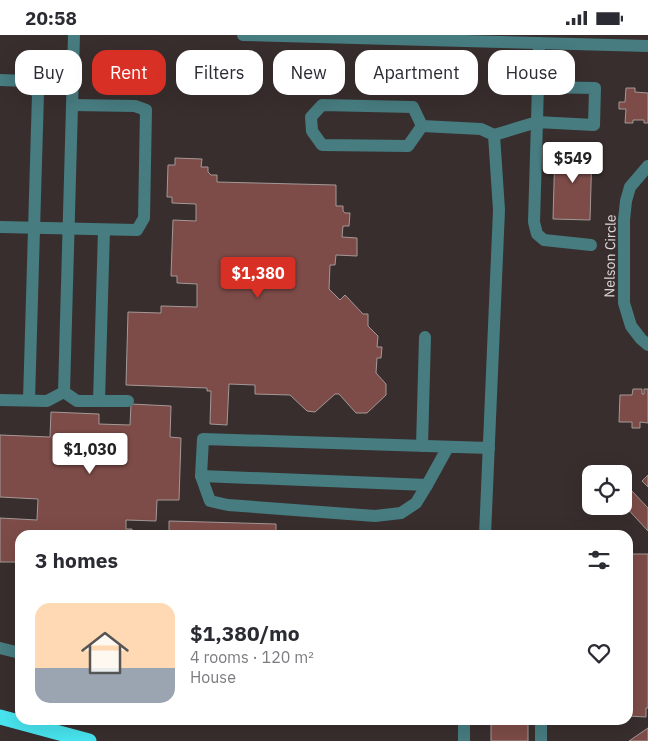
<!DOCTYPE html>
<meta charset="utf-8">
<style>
:root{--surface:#fff;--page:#f2f2f3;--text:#2b2b33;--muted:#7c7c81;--line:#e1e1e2;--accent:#d93025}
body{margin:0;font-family:"IBM Plex Sans",sans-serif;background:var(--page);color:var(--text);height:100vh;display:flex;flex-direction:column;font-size:19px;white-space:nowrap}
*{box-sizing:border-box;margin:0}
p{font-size:16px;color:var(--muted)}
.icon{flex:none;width:28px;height:28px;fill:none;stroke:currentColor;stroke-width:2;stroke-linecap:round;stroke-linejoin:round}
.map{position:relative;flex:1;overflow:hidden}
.panel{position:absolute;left:15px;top:495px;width:618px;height:195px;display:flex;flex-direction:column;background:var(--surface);border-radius:15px;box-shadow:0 5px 20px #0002}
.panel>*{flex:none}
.banner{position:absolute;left:15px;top:15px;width:619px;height:45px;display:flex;gap:10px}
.buttons{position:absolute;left:582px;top:430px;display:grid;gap:10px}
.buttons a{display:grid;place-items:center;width:50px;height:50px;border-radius:10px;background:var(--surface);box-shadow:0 5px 20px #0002;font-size:25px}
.price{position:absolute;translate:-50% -42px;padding:0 11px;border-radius:5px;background:#fff;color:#222;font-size:16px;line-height:32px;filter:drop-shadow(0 1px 2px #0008)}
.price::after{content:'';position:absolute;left:50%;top:30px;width:15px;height:11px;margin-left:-8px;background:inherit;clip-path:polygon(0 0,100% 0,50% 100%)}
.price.current{background:var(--accent);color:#fff}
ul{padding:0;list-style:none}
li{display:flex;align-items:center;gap:15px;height:125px;padding:0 20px}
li+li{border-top:1px solid var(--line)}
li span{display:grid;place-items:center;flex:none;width:140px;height:100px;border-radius:15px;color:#555}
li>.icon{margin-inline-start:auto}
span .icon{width:60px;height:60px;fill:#fffc;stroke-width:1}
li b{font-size:21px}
h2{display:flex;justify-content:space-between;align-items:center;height:60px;padding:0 20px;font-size:21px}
.pill{padding:0 18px;border-radius:15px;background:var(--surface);box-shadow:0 5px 20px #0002;font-size:18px;line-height:45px}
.pill.current{background:var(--accent);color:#fff}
.status{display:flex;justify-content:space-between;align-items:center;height:35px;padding:0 25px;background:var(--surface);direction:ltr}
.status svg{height:14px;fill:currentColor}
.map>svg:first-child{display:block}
</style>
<div class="status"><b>20:58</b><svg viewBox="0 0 49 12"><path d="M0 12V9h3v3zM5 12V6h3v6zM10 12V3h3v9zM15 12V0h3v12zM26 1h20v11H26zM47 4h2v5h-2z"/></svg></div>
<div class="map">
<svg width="648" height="706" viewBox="0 0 648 706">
<rect width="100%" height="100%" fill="#382e2d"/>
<g fill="#7d4c48" stroke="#a49997">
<path d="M626,53H635V57L648,58V88H644V85H633V88H625L626,74H619V67H625Z"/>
<path d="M569,109L577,110V115H592L590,185L553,184L555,114L569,115Z"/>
<path d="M175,123L202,124L201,132H208V137L211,140H217V147L336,150V171H343V176L345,178H350L349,191H343L342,202L357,203V221L336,220L335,230H330L329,254L340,265L345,260L363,279H368V291L378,301L377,312H382L381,323H377L376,338L386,349V360L367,378H356L339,359H335L315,377L307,376L290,360L255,359V350L229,349L227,390L210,389L211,356H207V353L126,350L128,277L161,278V271L197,272V249L177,248V241H171L173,185L196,186V169L172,168V162H167L168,130H175Z"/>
<path d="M633,354H642V359H644V354H648V388L640,387V393H632V387H619L620,360H632Z"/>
<path d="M131,369L171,371L170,402L181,403L179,465H157L156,486L126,485V494H132V500H20V527H0V483L37,485L38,464L0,462V400L50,402L51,377L99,379V389L130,390Z"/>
<path d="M648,440V452L642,446Z"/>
<path d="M631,455L648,473V496L624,470V463Z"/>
<path d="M169,486L276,489V500H169Z"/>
<path d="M628,519H648V673H646V682L628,681Z"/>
<rect x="491" y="685" width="37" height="21"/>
<path d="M648,693V706H629Z"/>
</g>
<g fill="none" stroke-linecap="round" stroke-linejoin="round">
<g stroke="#477c80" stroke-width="12">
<path d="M74,0L64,357L77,366H128"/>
<path d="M243,0L648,11"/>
<path d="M0,45L26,46L38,59L29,365"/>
<path d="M539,52L595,53L594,90L537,87L534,187L537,199L544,205L591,210"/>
<path d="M422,91L408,111L322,110L312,96L311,82L322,70L413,72L422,91L481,94L494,100"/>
<path d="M648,131L630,152L626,166L624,185V268L631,291L641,304L648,310"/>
<path d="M0,192L137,195L144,183L146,75L135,71L72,70"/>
<path d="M0,365L47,366L64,357"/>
<path d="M99,366L104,195"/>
<path d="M422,411L425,302"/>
<path d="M448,412L427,450L201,441L203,404L489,413"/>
<path d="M201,441L210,466L228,470L375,481L401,478L416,468L427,450"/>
<path d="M485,500L499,175L494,100L537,87L539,8"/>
<path d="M0,613L20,618"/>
<path d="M464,706V685"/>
<path d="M541,706V685"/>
</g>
<path stroke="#48e5ef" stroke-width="15" d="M0,682L89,706"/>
</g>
<g text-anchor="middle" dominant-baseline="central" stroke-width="4" stroke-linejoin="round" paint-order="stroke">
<g font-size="14" fill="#e2dbdb" stroke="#382e2d">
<text transform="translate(610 221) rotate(-89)">Nelson Circle</text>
</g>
</g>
</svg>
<div class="buttons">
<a><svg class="icon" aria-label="locate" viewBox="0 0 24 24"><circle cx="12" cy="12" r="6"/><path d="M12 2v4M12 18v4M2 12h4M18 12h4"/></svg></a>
</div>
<b class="price" style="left:573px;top:149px">$549</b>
<b class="price current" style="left:258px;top:264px">$1,380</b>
<b class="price" style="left:90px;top:440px">$1,030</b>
<div class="banner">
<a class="pill">Buy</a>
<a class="pill current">Rent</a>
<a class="pill">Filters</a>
<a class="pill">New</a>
<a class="pill">Apartment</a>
<a class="pill">House</a>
</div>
<section class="panel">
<h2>3 homes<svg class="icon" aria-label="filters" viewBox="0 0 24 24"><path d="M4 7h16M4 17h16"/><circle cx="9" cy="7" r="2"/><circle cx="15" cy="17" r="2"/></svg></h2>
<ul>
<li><span style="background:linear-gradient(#ffd9b3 65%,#9aa5b1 0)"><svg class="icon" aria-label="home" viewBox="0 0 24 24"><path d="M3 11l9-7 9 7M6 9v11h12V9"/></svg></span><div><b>$1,380/mo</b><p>4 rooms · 120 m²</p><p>House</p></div><svg class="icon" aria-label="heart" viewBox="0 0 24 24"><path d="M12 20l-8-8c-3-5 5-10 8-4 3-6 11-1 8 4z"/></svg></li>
</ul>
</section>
</div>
